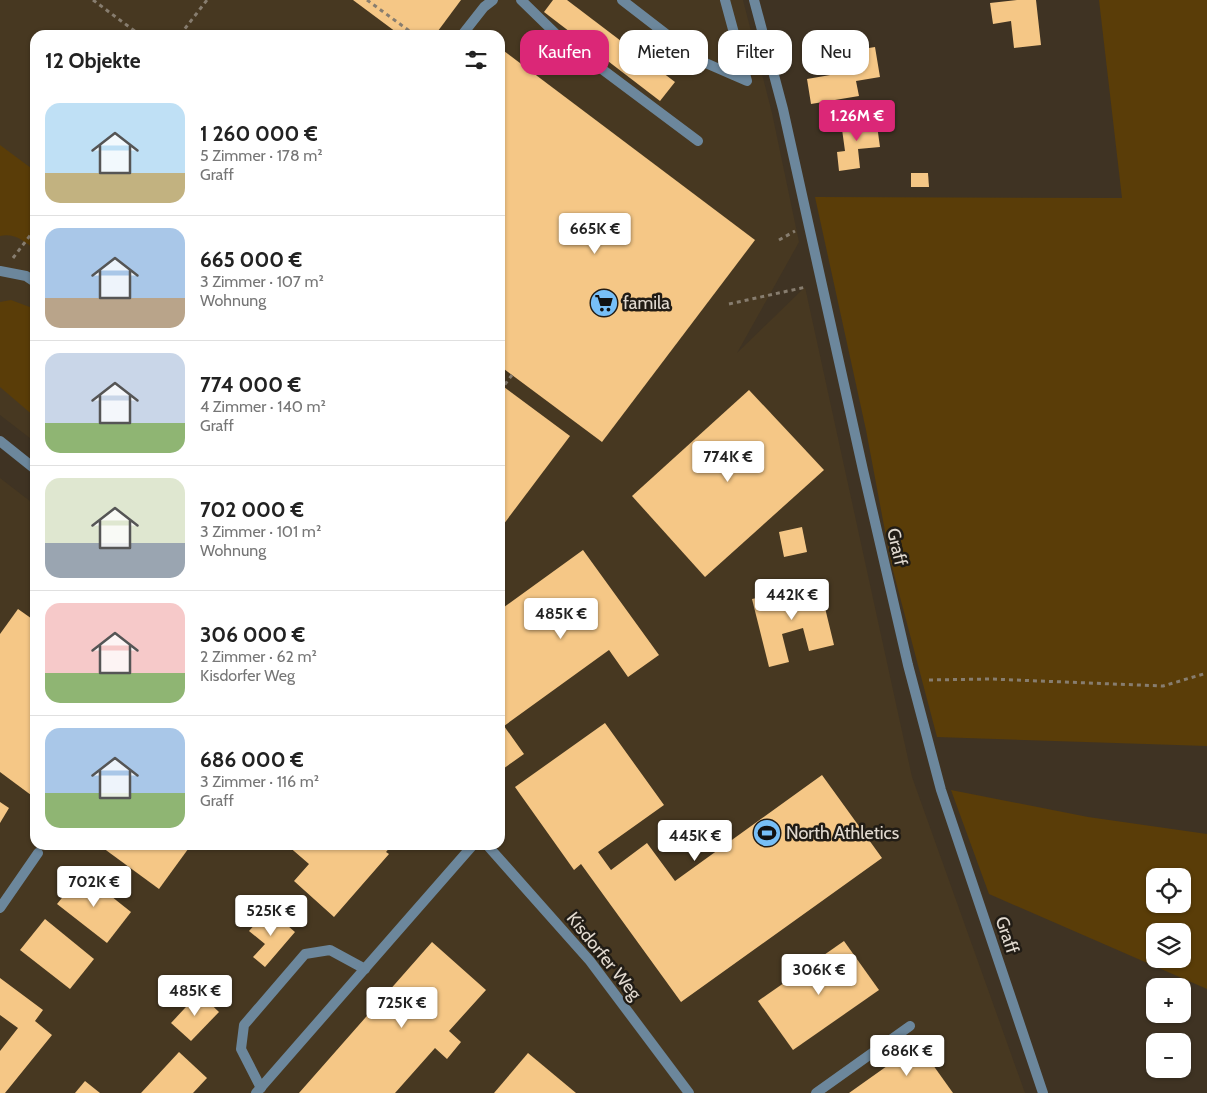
<!DOCTYPE html>
<html lang="de">
<meta charset="utf-8">
<style>
:root{--surface:#fff;--page:#f6f6f6;--text:#222;--muted:#767676;--line:#e0e0e0;--accent:#db2777}
body{margin:0;font-family:Cabin,sans-serif;background:var(--page);color:var(--text);height:100vh;display:flex;flex-direction:column;font-size:19px;white-space:nowrap}
*{box-sizing:border-box;margin:0}
p{font-size:16px;color:var(--muted)}
.icon{flex:none;width:28px;height:28px;fill:none;stroke:currentColor;stroke-width:2;stroke-linecap:round;stroke-linejoin:round}
.map{position:relative;flex:1;overflow:hidden}
.sheet{position:absolute;left:30px;top:30px;width:475px;height:820px;display:flex;flex-direction:column;background:var(--surface);border-radius:15px;box-shadow:0 1px 4px #0004}
.sheet>*{flex:none}
.guide{position:absolute;left:520px;top:30px;width:475px;height:45px;display:flex;gap:10px}
.controls{position:absolute;left:1146px;top:868px;display:grid;gap:10px}
.controls a{display:grid;place-items:center;width:45px;height:45px;border-radius:10px;background:var(--surface);box-shadow:0 1px 4px #0004;font-size:25px}
.price{position:absolute;translate:-50% -42px;padding:0 11px;border-radius:5px;background:#fff;color:#222;font-size:16px;line-height:32px;filter:drop-shadow(0 1px 2px #0008)}
.price::after{content:'';position:absolute;left:50%;top:30px;width:15px;height:11px;margin-left:-8px;background:inherit;clip-path:polygon(0 0,100% 0,50% 100%)}
.price.on{background:var(--accent);color:#fff}
ul{padding:0;list-style:none}
li{display:flex;align-items:center;gap:15px;height:125px;padding:0 15px}
li+li{border-top:1px solid var(--line)}
li span{display:grid;place-items:center;flex:none;width:140px;height:100px;border-radius:15px;color:#555}
li>.icon{margin-inline-start:auto}
span .icon{width:60px;height:60px;fill:#fffc;stroke-width:1}
li b{font-size:21px}
h2{display:flex;justify-content:space-between;align-items:center;height:60px;padding:0 15px;font-size:21px}
.chip{padding:0 18px;border-radius:15px;background:var(--surface);box-shadow:0 1px 4px #0004;font-size:18px;line-height:45px}
.chip.on{background:var(--accent);color:#fff}
.map>svg:first-child{display:block}
</style>
<div class="map">
<svg width="1207" height="1093" viewBox="0 0 1207 1093">
<rect width="100%" height="100%" fill="#3f3323"/>
<path fill="#473821" d="M0,0H743L772,113L799,242L737,353L805,287L912,777L1025,1093H0V478L35,505V845H500V35H35V442L0,415Z"/>
<g fill="#5a3d08" fill-rule="evenodd">
<path d="M1099,0H1207V746L937,737L891,563L866,430L815,197L1122,198Z"/>
<path d="M0,145L35,171V250C24,241 15,233 0,236Z"/>
<path d="M11,300L35,309V417L0,387V302Z"/>
<path d="M951,790L1088,817L1207,834V989L989,894ZM1182,876V904H1155V876ZM1155,931H1182V959H1155Z"/>
</g>
<g fill="#f5c786">
<path d="M353,0H461L435,35H400Z"/>
<path d="M553,0H567L675,82L660,101L544,12Z"/>
<path d="M1017,0H1036L1041,45L1014,48L1011,21L993,24L990,3Z"/>
<path d="M875,47L880,77L856,81L859,96L811,104L807,79L836,74L832,54Z"/>
<path d="M500,48L755,240L602,442L500,366Z"/>
<path d="M876,118L880,147L858,149L860,168L839,171L837,152L845,151L841,122Z"/>
<path d="M911,173H928L929,187H911Z"/>
<path d="M500,384L570,436L500,529Z"/>
<path d="M749,390L824,470L705,577L632,496Z"/>
<path d="M802,527L807,552L784,557L779,532Z"/>
<path d="M583,550L659,655L628,677L609,650L504,726L524,754L500,771V610Z"/>
<path d="M819,583L834,645L809,651L803,628L782,634L789,662L769,667L752,599Z"/>
<path d="M18,609L35,621V798L0,772V634Z"/>
<path d="M605,723L664,805L598,852L611,870L647,843L675,881L822,775L882,858L681,1002L581,864L574,870L515,787Z"/>
<path d="M0,802L9,808L0,823Z"/>
<path d="M99,845H191L159,889Z"/>
<path d="M287,845H321L324,847L326,845H392L386,852L389,854L334,917L294,881L309,864Z"/>
<path d="M82,873L131,912L107,943L57,904Z"/>
<path d="M265,913L274,914L295,932L265,967L253,957L265,944L249,931Z"/>
<path d="M45,919L94,959L70,989L20,950Z"/>
<path d="M844,941L879,990L793,1050L758,1001Z"/>
<path d="M432,942L486,990L449,1031L461,1042L447,1059L435,1048L395,1093H299Z"/>
<path d="M0,978L43,1010L35,1021L52,1035L5,1093H0V1051L18,1028L0,1015Z"/>
<path d="M199,993L219,1012L191,1041L171,1023Z"/>
<path d="M918,1044L953,1093H849Z"/>
<path d="M179,1052L207,1078L193,1093H141Z"/>
<path d="M528,1053L576,1093H494Z"/>
<path d="M85,1081L100,1093H75Z"/>
</g>
<g fill="none" stroke-linecap="round" stroke-linejoin="round">
<g stroke="#877d6f" stroke-width="3" stroke-dasharray="4 4" stroke-linecap="butt">
<path d="M93,0L140,35"/>
<path d="M367,0L415,35"/>
<path d="M180,35L207,0"/>
<path d="M779,240L795,231"/>
<path d="M13,258L35,229"/>
<path d="M729,304L806,287"/>
<path d="M500,391L512,375"/>
<path d="M929,680L990,679L1163,686L1207,673"/>
</g>
<g stroke="#6c879c" stroke-width="10">
<path d="M521,0L559,37L698,141"/>
<path d="M622,0L701,61L747,81L725,0"/>
<path d="M462,35L484,7L493,0"/>
<path d="M0,271L26,276L35,282"/>
<path d="M0,908L38,853"/>
<path d="M261,1088L241,1049L244,1025L305,954L330,950L365,969"/>
<path d="M816,1093L910,1026"/>
</g>
<g stroke="#6c879c" stroke-width="10">
<path d="M754,0L783,109L863,470L908,665L941,790L1043,1093"/>
<path d="M256,1093L473,845"/>
</g>
<g stroke="#6c879c" stroke-width="10">
<path d="M0,441L35,469"/>
<path d="M487,845L590,961L689,1093"/>
</g>
</g>
<defs>
<symbol id="supermarket-disc" viewBox="-11 -11 22 22"><circle r="9.5" fill="#77bff7" stroke="#211c15"/><path d="M-6-5.5h2.5l.6 2H6L4.5 2H-2.5L-4.4-4H-6ZM-1.5 3.2a1.3 1.3 0 1 0 .1 0ZM3 3.2a1.3 1.3 0 1 0 .1 0Z" fill="#111"/></symbol>
<symbol id="stadium-disc" viewBox="-11 -11 22 22"><circle r="9.5" fill="#77bff7" stroke="#211c15"/><path d="M0-5a6.5 5 0 1 0 0 10a6.5 5 0 1 0 0-10ZM-3.5-1.8h7v3.6h-7Z" fill="#111"/></symbol>
</defs>
<g fill-rule="evenodd">
<use href="#supermarket-disc" x="588" y="287" width="32" height="32"/>
<use href="#stadium-disc" x="751" y="817" width="32" height="32"/>
</g>
<g text-anchor="middle" dominant-baseline="central" stroke-width="5" stroke-linejoin="round" paint-order="stroke">
<g font-size="18" fill="#e2dad0" stroke="#211c15" text-anchor="start">
<text x="623" y="303">famila</text>
<text x="786" y="833">North Athletics</text>
</g>
<g font-size="18" fill="#e2dad0" stroke="#211c15">
<text transform="translate(897 547) rotate(77)">Graff</text>
<text transform="translate(1007 935) rotate(71)">Graff</text>
<text transform="translate(604 956) rotate(51)">Kisdorfer Weg</text>
</g>
</g>
</svg>
<div class="controls">
<a><svg class="icon" aria-label="locate" viewBox="0 0 24 24"><circle cx="12" cy="12" r="6"/><path d="M12 2v4M12 18v4M2 12h4M18 12h4"/></svg></a>
<a><svg class="icon" aria-label="layers" viewBox="0 0 24 24"><path d="M12 4l9 5-9 5-9-5zM3 14l9 5 9-5"/></svg></a>
<a>+</a>
<a>−</a>
</div>
<b class="price on" style="left:857px;top:142px">1.26M €</b>
<b class="price" style="left:595px;top:255px">665K €</b>
<b class="price" style="left:728px;top:483px">774K €</b>
<b class="price" style="left:792px;top:621px">442K €</b>
<b class="price" style="left:561px;top:640px">485K €</b>
<b class="price" style="left:695px;top:862px">445K €</b>
<b class="price" style="left:94px;top:908px">702K €</b>
<b class="price" style="left:271px;top:937px">525K €</b>
<b class="price" style="left:819px;top:996px">306K €</b>
<b class="price" style="left:195px;top:1017px">485K €</b>
<b class="price" style="left:402px;top:1029px">725K €</b>
<b class="price" style="left:907px;top:1077px">686K €</b>
<div class="guide">
<a class="chip on">Kaufen</a>
<a class="chip">Mieten</a>
<a class="chip">Filter</a>
<a class="chip">Neu</a>
</div>
<section class="sheet">
<h2>12 Objekte<svg class="icon" aria-label="filters" viewBox="0 0 24 24"><path d="M4 7h16M4 17h16"/><circle cx="9" cy="7" r="2"/><circle cx="15" cy="17" r="2"/></svg></h2>
<ul>
<li><span style="background:linear-gradient(#bfe0f5 70%,#c2b280 0)"><svg class="icon" aria-label="home" viewBox="0 0 24 24"><path d="M3 11l9-7 9 7M6 9v11h12V9"/></svg></span><div><b>1 260 000 €</b><p>5 Zimmer · 178 m²</p><p>Graff</p></div></li>
<li><span style="background:linear-gradient(#a9c7e8 70%,#b9a48a 0)"><svg class="icon" aria-label="home" viewBox="0 0 24 24"><path d="M3 11l9-7 9 7M6 9v11h12V9"/></svg></span><div><b>665 000 €</b><p>3 Zimmer · 107 m²</p><p>Wohnung</p></div></li>
<li><span style="background:linear-gradient(#c9d6e8 70%,#8fb573 0)"><svg class="icon" aria-label="home" viewBox="0 0 24 24"><path d="M3 11l9-7 9 7M6 9v11h12V9"/></svg></span><div><b>774 000 €</b><p>4 Zimmer · 140 m²</p><p>Graff</p></div></li>
<li><span style="background:linear-gradient(#dfe7d0 65%,#9aa5b1 0)"><svg class="icon" aria-label="home" viewBox="0 0 24 24"><path d="M3 11l9-7 9 7M6 9v11h12V9"/></svg></span><div><b>702 000 €</b><p>3 Zimmer · 101 m²</p><p>Wohnung</p></div></li>
<li><span style="background:linear-gradient(#f6c9c9 70%,#8fb573 0)"><svg class="icon" aria-label="home" viewBox="0 0 24 24"><path d="M3 11l9-7 9 7M6 9v11h12V9"/></svg></span><div><b>306 000 €</b><p>2 Zimmer · 62 m²</p><p>Kisdorfer Weg</p></div></li>
<li><span style="background:linear-gradient(#a9c7e8 65%,#8fb573 0)"><svg class="icon" aria-label="home" viewBox="0 0 24 24"><path d="M3 11l9-7 9 7M6 9v11h12V9"/></svg></span><div><b>686 000 €</b><p>3 Zimmer · 116 m²</p><p>Graff</p></div></li>
</ul>
</section>
</div>
